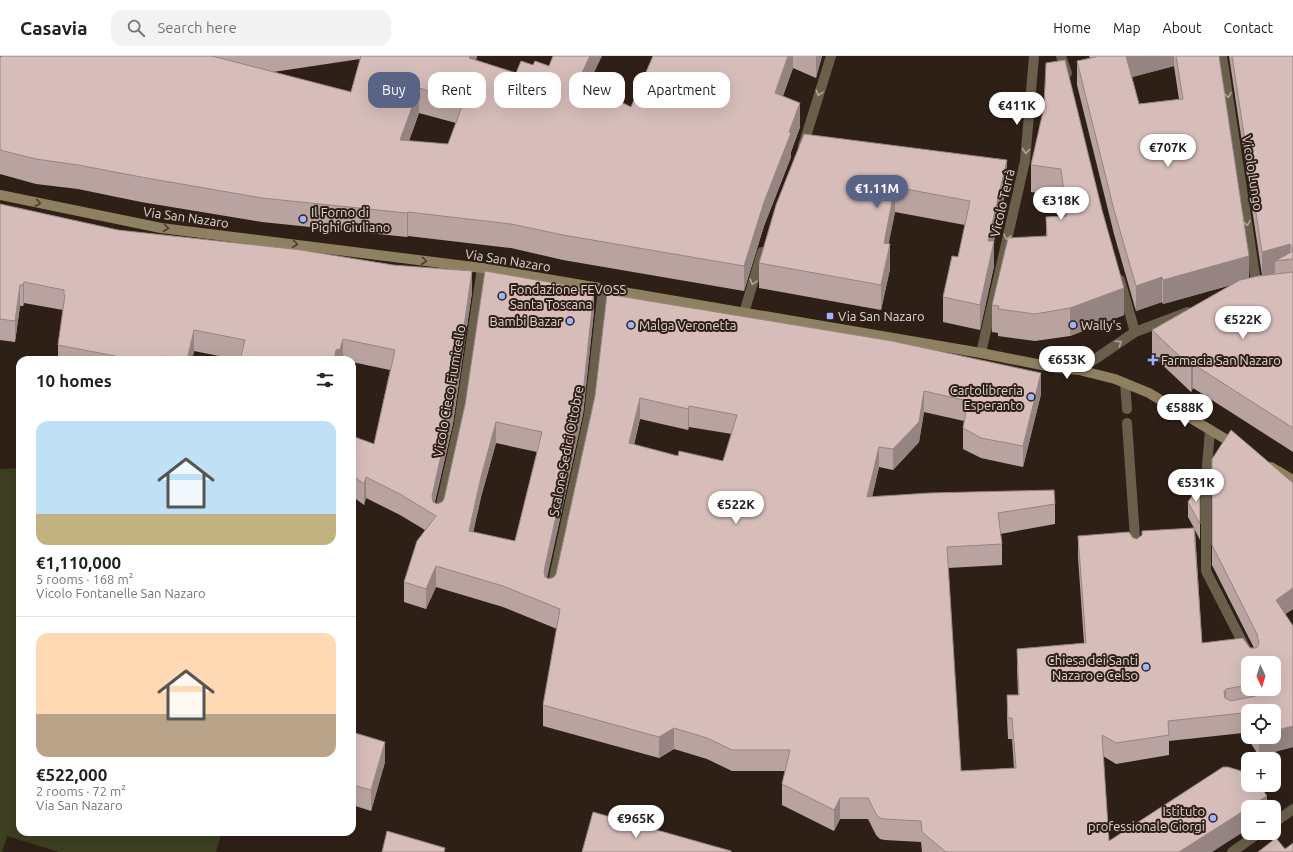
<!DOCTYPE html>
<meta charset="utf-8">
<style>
:root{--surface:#fff;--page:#f2f2f2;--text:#202124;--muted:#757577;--line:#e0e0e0;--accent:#596386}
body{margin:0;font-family:Ubuntu,sans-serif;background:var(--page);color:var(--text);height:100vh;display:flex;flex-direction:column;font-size:15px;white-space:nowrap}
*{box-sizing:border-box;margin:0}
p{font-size:13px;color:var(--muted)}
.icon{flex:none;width:22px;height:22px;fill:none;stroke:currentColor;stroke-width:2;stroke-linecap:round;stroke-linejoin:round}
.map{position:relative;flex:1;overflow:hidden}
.panel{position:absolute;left:16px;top:300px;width:340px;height:480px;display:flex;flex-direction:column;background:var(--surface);border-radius:12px;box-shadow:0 4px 16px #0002}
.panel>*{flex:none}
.hud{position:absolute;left:368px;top:16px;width:380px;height:36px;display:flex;gap:8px}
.needle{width:26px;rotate:176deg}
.fabs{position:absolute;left:1241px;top:600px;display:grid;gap:8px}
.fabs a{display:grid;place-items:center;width:40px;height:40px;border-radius:8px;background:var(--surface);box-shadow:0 4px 16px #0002;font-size:20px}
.price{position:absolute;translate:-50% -34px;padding:0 9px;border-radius:14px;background:#fff;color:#222;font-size:13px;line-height:26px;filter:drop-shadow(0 1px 2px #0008)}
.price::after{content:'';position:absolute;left:50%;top:24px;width:12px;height:9px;margin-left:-6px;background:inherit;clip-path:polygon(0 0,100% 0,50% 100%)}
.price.on{background:var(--accent);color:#fff}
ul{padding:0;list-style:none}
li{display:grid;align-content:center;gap:8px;height:212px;padding:0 20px}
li+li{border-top:1px solid var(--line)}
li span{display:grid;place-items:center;height:124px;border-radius:12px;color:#555}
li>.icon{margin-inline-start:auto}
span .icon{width:72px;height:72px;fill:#fffc;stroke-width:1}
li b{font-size:17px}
h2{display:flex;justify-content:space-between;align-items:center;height:48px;padding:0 20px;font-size:17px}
.chip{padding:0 14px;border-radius:12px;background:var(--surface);box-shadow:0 4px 16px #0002;font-size:14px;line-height:36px}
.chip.on{background:var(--accent);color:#fff}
header{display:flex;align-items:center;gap:24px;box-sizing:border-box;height:56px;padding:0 20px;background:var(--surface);border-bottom:1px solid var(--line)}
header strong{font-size:19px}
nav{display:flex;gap:22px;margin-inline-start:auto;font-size:14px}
.search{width:280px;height:36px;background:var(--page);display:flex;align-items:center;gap:10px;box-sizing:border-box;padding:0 14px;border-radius:12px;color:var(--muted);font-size:15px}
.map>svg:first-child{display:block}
</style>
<header>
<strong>Casavia</strong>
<div class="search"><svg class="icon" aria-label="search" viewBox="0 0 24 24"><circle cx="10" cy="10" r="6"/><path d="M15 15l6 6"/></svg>Search here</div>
<nav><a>Home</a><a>Map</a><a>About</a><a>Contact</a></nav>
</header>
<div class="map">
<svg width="1293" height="796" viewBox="0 0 1293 796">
<rect width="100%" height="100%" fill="#2f2017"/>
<path fill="#3c3f20" d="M20,412V776H222L216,796H59L7,780L2,796H0V413Z"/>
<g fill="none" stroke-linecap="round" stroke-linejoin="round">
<g stroke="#695f4c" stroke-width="10">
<path d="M1125,327L1127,353"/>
<path d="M1127,367L1136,496"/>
<path d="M1210,374L1206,423V515L1253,607"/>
<path d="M439,458L459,368L482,212"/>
<path d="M551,535L589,359L603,233"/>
</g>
<g stroke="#695f4c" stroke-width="10">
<path d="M1061,0L1067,17"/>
<path d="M1222,0L1257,233"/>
<path d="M803,90L831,0"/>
<path d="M1120,224L1135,276"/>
<path d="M744,257L762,196"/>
<path d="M981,297L1025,105L1034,0"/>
<path d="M1079,314L1135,276L1188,256"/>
<path d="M1274,767L1293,753"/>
<path d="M1232,796L1259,777"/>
</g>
<g stroke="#908062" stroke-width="10">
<path d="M0,139L161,172L482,212L981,297L1057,312L1079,314L1115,323L1149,337L1237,390"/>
<path d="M1271,411L1293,424"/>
</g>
</g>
<g fill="#b8a3a0" fill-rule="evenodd">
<path d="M3,0H477L476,4L516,17L533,9L588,30L631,51L653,0H822L816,22L793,12L783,40L800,71L791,96V101L764,170L744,235L563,204L511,192L408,180L407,181L262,166L141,146L78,133L36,128L0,118V1ZM360,3L351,36L273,16ZM419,57L456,67L448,88L409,85Z"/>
<path d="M1089,0H1219L1249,222L1262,219L1229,0H1293V396L1193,332L1191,336L1152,299V274L1231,229L1163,248L1162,246L1136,255L1114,178L1077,29V5L1090,2ZM1174,10L1179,43L1139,48L1132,21Z"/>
<path d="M1044,51L1124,259L1070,280L1035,285L998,280V277L992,276V249L1046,180V161L1064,160L1061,140L1031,136V109Z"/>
<path d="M804,78L1007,129L994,185V210L980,274L943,266V241L958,201L965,169L895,156L888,188L890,213L881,254L759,232V207Z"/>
<path d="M0,148L118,174L472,236L453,367L435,446L437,448L442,446L444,443L465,349L594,255L583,358L547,521L549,523L554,521L556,518L595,340L607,238L1041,338L1023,411L981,402L963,393V372L964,365L924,356L919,386L893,414L879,411L872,441L1055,448V468L1000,478L1002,488V509L948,512L961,715L1014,712L1012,683H1008L1007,660V639H1018L1017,613V593L1084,587L1078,501V480L1133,482L1137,483L1194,472L1188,461V446L1200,428V484L1195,474L1202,587L1254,592L1212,509V403L1293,427V553L1285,558L1293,570V691L1259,700L1250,686L1245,687L1243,677L1169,685V699L1116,708L1103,700L1109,785L1267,751L1212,796H922L921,786L885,784L880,783L876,779L868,763H840L834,775L782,749V728L785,715H732L707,703L674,693L659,702L543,670V649L557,573L503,551L436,531L426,553L404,546V526L425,474L400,459L366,442L364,449L352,440V380L374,388L390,314L352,306V304H239L194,295L192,304H58V289L63,254L24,247L23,250H20L15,286L0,284ZM640,363L688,374L689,371L732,378L723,405L678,400L634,389ZM496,387L537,396L515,485L473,476L481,441ZM1248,607H1274V633L1263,637V633H1248ZM1248,655L1274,681H1248Z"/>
<path d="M352,676L385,706L371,755L352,749Z"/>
</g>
<g fill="#968482">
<path d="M470,0H477L469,27V2Z"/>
<path d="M590,0H602L578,50V25Z"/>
<path d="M788,0H793V12L775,61V37Z"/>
<path d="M816,0H822L816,22Z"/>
<path d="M1125,0H1174V10L1125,23Z"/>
<path d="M419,32V57L400,108V84Z"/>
<path d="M800,47V71L791,96V101L764,170L744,235V210L764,146Z"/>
<path d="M1007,104V129L988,210V185Z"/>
<path d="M895,131V156L884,212V187Z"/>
<path d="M408,156V180L407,181V157Z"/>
<path d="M994,185V210L980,274V249Z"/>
<path d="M890,188V213L881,254V229Z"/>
<path d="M1290,188V204L1275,205V217L1262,221V196Z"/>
<path d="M1249,200V224L1163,248V224Z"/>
<path d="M472,215V236L453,367L432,457V440Z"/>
<path d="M1162,221V246L1136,255V230Z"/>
<path d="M24,226V247L23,250V229Z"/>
<path d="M20,229V250L15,286V265Z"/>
<path d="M1124,232V259L1070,280V252Z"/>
<path d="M594,234V255L583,358L544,536V515Z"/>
<path d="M194,274V295L192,304H187Z"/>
<path d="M343,283V304H332L336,294Z"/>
<path d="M1193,308V332L1191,336V311Z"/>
<path d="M1041,317V338L1023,411V390Z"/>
<path d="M924,335V356L919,386L893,414V393Z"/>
<path d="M640,342V363L629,408V387Z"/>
<path d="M689,350V371L688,374V353Z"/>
<path d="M496,366V387L481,441L469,496V475L481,421Z"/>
<path d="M879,391V411L867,462V441Z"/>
<path d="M366,421V442L364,449V428Z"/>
<path d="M436,510V531L426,553V533Z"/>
<path d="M1293,532V553L1276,565V544Z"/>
<path d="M1226,633V654L1224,636Z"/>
<path d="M1251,633H1263L1262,642L1251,651Z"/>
<path d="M1293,670V691L1259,700V681H1274V675Z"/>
<path d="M674,672V693L659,702V681Z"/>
<path d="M385,686V706L371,755V734Z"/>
<path d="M1267,740V751H1249Z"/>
<path d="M840,742V763L834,775V754Z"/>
<path d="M1248,752V773L1212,796H1179Z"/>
</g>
<g fill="#d6bdba" stroke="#968482" fill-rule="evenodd">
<path d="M3,0H214H212L351,36L361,0H470L469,2L516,17L521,5L533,9L535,5L549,10L553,0H590L578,25L631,51L653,0H788L775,37L800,47L789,76L791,77L764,146L744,210L563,179L511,168L408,156L407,157L262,142L141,121L78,109L36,103L0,94V1ZM419,32L464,45L448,88L400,84Z"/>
<path d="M1096,0H1126L1139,48L1183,43L1176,0H1219L1249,200L1163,224L1162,221L1136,230L1114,154L1077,5L1096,1Z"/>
<path d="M1232,0H1293V203L1275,205L1293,195L1290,188L1262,196Z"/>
<path d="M1065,4L1102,154L1124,232L1070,252L1035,258L998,253L999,250L992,249L1008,182L1047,180L1046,161L1067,160L1061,113L1031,109L1044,51L1046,7Z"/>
<path d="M804,78L1007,104L988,185H994L980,249L943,241L952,200L958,201L970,145L895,131L884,187L890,188L881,229L759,207L776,149Z"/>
<path d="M0,148L118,174L301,194L393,209L472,215L453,346L432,440L433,446L437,448L442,446L444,443L465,349L485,215L594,234L583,337L544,515L545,521L549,523L554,521L556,518L595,340L607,238L892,285L1041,317L1023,390L981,382L963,372L968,345L924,335L919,366L893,393L879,391L867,441L930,437L1054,434L1055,448L998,457L1002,488L947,491L961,715L1016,712L1012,662H1008L1007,639H1019L1017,593L1086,587L1078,480L1129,476L1133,482L1137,483L1142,479V475L1194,472L1202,587L1243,582L1250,592H1256L1258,590L1259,586L1257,580H1258L1212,489V403L1231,374L1293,427V532L1276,544L1293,570V670L1274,675V655H1248V666H1245L1243,657L1168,665L1169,679L1116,687L1102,679L1109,785L1223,711H1228L1248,717V729H1259L1267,740L1249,751H1248V752L1179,796H946L922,776L921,765L885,763L880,762L876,758L868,742H840L834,754L782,728L790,694H732L707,682L674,672L659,681L543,649L560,553L503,530L436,510L426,533L404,526L417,485L436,460L400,438L366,421L364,428L352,419V380L374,388L395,294L343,283L340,293L336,294L334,303L332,304H240L245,284L194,274L187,304H176L161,300L160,304H116L114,303L115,300L58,289L65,239H64V234L24,226L23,229H20L15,265L0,263ZM640,342L688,353L689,350L737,359L723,405L679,395L678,400L629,387ZM496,366L542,376L515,485L469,475L481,421ZM1269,606L1274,607V609L1275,613L1274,626V633H1267L1260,639L1231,645L1225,642L1224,636L1226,633L1248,629V607H1266Z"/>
<path d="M1293,216V372L1193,308L1191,311L1152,274L1240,224L1259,220Z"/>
<path d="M1200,428V468L1188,446Z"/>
<path d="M352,676L385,686L371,734L352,729Z"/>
<path d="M593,756L731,795V796H582Z"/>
<path d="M387,775L445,792L444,796H382Z"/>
<path d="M1276,782L1285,793L1293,787V796H1258Z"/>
</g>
<defs><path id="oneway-chevron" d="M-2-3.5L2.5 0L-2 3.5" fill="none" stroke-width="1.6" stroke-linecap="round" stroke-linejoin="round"/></defs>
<g stroke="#b0a69b">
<use href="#oneway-chevron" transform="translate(819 37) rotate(107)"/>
<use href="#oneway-chevron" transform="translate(1228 39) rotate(81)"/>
<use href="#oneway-chevron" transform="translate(1026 95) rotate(95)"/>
<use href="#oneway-chevron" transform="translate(1247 167) rotate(81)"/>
<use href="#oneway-chevron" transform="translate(1007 181) rotate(103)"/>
<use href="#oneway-chevron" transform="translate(753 226) rotate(107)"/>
<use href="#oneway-chevron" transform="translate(1119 287) rotate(-34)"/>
</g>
<g stroke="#4c3d2e">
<use href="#oneway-chevron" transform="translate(38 147) rotate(11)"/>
<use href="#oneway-chevron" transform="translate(166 172) rotate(8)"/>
<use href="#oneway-chevron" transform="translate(295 188) rotate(7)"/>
<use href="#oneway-chevron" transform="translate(424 205) rotate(7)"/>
</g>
<g fill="#9eb3fd" stroke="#2f2017" stroke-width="1.5">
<circle cx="303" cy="163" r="4"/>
<circle cx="502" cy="240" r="4"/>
<rect x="826" y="256" width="8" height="8" rx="2"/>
<circle cx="570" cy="265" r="4"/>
<circle cx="631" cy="269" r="4"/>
<circle cx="1073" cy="269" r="4"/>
<path d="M1151 298h4v4h4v4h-4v4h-4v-4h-4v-4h4z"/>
<circle cx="1031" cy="341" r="4"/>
<circle cx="1146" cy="611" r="4"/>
<circle cx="1213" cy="762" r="4"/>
</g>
<g text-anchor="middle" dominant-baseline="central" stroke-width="4" stroke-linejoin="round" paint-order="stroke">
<g font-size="13" fill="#e0d5cf" stroke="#2f2017">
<text transform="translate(1253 117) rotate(81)">Vicolo Lungo</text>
<text transform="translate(1002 147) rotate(-77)">Vicolo Terrà</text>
<text transform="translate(186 161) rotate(8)">Via San Nazaro</text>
<text transform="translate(508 204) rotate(9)">Via San Nazaro</text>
<text transform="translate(449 335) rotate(-80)">Vicolo Cieco Fiumicello</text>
<text transform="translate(566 395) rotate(-79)">Scalone Sedici Ottobre</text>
</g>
<g font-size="13" fill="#e0d5cf" stroke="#2f2017" text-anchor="start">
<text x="311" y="156">Il Forno di<tspan x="311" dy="15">Pighi Giuliano</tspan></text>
<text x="510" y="233">Fondazione FEVOSS<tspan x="510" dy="15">Santa Toscana</tspan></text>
<text x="838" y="260">Via San Nazaro</text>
<text x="562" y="265" text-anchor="end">Bambi Bazar</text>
<text x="639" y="269">Malga Veronetta</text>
<text x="1081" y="269">Wally's</text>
<text x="1161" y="304">Farmacia San Nazaro</text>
<text x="1023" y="334" text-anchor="end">Cartolibreria<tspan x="1023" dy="15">Esperanto</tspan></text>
<text x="1138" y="604" text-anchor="end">Chiesa dei Santi<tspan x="1138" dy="15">Nazaro e Celso</tspan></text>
<text x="1205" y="755" text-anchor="end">Istituto<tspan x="1205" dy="15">professionale Giorgi</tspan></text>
</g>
</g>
</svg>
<div class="fabs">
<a><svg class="needle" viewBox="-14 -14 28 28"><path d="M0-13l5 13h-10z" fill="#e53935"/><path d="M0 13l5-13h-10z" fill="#757577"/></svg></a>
<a><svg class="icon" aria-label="locate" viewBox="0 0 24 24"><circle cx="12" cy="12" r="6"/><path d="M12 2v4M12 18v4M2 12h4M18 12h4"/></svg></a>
<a>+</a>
<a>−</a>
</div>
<b class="price" style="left:1017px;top:70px">€411K</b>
<b class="price" style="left:1168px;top:112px">€707K</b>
<b class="price on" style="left:877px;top:153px">€1.11M</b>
<b class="price" style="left:1061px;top:165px">€318K</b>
<b class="price" style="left:1243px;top:284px">€522K</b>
<b class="price" style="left:1067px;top:324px">€653K</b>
<b class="price" style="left:1185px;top:372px">€588K</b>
<b class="price" style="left:1196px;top:447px">€531K</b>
<b class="price" style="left:736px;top:469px">€522K</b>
<b class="price" style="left:636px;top:783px">€965K</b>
<div class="hud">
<a class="chip on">Buy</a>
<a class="chip">Rent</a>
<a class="chip">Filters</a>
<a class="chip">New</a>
<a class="chip">Apartment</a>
</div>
<section class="panel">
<h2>10 homes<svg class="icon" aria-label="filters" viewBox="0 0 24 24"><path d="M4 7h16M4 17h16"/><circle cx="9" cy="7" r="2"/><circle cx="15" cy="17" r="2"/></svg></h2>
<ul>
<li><span style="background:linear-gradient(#bfe0f5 75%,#c2b280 0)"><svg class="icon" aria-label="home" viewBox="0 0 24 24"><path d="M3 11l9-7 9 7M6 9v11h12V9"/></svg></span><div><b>€1,110,000</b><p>5 rooms · 168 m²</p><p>Vicolo Fontanelle San Nazaro</p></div></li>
<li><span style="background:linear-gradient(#ffd9b3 65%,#b9a48a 0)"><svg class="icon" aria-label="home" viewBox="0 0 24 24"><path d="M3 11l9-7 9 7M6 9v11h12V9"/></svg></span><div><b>€522,000</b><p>2 rooms · 72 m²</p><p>Via San Nazaro</p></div></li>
</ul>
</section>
</div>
